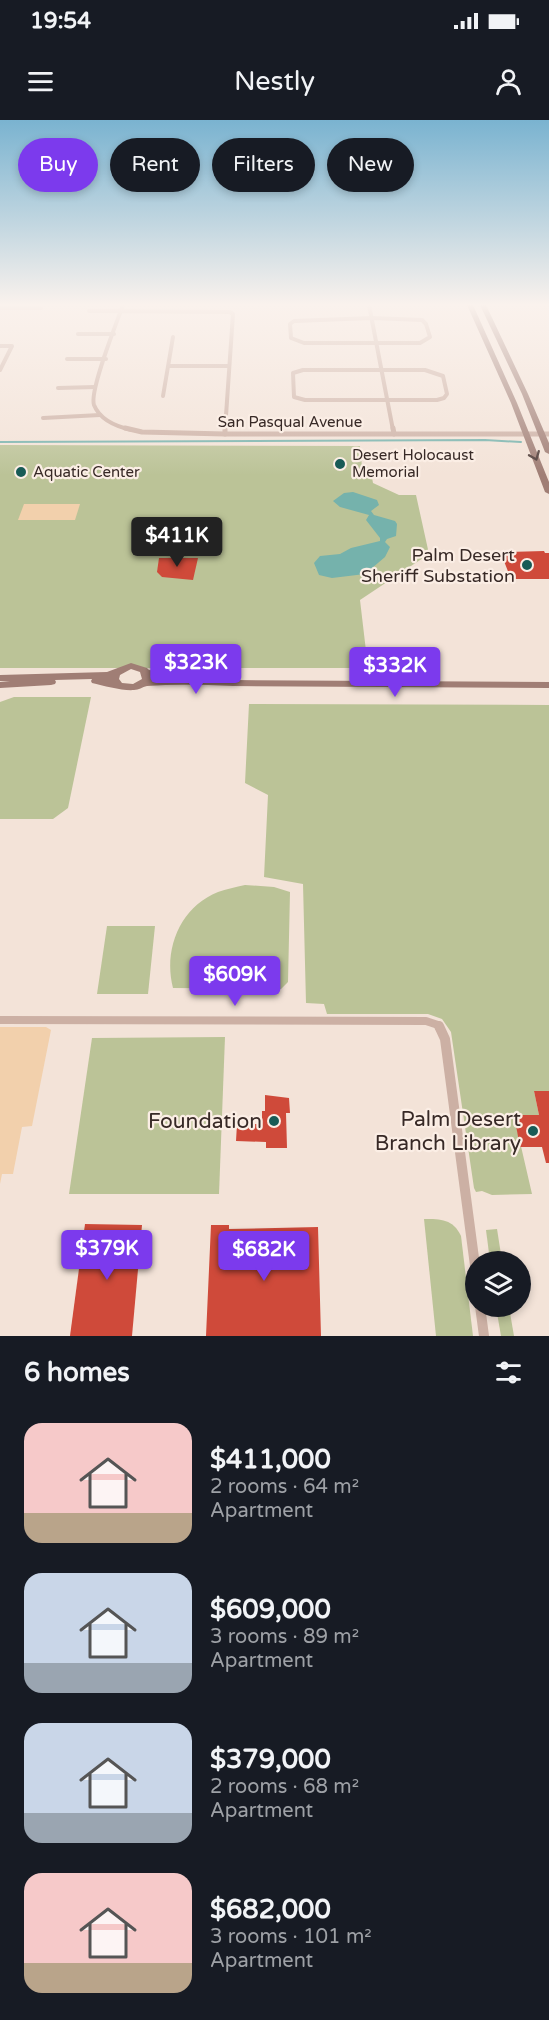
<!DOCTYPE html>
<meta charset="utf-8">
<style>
:root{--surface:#171b24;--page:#20242c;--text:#f1f3f6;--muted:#9ea1a6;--accent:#7c3aed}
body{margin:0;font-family:"Varela Round",sans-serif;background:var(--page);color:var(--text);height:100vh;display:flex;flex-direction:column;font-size:22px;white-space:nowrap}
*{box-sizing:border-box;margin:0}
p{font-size:20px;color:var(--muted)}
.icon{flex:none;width:33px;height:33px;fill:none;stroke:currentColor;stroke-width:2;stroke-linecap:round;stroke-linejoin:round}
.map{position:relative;height:1216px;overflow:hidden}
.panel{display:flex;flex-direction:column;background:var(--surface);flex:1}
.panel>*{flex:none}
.banner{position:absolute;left:18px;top:18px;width:513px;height:54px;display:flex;gap:12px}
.tools{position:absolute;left:465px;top:1131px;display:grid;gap:12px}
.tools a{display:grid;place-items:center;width:66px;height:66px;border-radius:50%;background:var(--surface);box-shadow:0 3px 9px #0003;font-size:30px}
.price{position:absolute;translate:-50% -51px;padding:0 14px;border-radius:6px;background:var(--accent);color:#fff;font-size:20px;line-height:39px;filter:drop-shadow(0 2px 3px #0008)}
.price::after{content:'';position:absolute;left:50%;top:36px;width:18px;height:14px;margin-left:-9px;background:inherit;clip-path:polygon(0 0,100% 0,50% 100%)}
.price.on{background:#222;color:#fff}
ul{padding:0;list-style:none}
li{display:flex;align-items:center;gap:18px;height:150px;padding:0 24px}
li span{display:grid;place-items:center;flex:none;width:168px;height:120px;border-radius:18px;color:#555}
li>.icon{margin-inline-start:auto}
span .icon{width:72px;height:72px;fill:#fffc;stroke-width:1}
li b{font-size:26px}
h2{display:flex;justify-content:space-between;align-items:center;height:72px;padding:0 24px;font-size:26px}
.tag{padding:0 21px;border-radius:27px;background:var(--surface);box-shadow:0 3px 9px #0003;font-size:21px;line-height:54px}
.tag.on{background:var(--accent);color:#fff}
.status{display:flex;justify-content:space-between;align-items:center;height:42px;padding:0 30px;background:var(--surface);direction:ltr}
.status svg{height:16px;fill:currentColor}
header{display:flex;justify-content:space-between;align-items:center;height:78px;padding:0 24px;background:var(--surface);font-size:27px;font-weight:600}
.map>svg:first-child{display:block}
</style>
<div class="status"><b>19:54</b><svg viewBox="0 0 49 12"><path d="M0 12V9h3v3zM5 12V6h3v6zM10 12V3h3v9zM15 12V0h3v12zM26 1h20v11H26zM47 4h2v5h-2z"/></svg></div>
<header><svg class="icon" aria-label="menu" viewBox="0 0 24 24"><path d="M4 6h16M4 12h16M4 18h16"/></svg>Nestly<svg class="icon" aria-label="person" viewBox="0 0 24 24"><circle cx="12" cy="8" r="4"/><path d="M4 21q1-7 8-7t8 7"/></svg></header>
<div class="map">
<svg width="549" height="1216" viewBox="0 0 549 1216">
<rect width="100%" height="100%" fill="#f3e3d8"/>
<g fill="#bbc397">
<path d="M0,325L360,326L362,347H370L373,363L399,375H416L429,434L360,480L368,548H0Z"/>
<path d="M14,577H91L68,688L53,699H0V582Z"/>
<path d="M249,584L549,585V971H534L539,995L514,996L532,1074L492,1075L482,1071L476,1072L474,1068L451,912L442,899L428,894H327L324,884L306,883L303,764L264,757L268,675L245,663Z"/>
<path d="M245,765L274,767L290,772L288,862L281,869L173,868C163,830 180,787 218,772C226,769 236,767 245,765Z"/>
<path d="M107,806H155L148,874H97Z"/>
<path d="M225,917L219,1074H69L92,918Z"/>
<path d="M424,1099C441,1099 453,1099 461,1116L473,1216H436Z"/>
<path d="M497,1109L502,1141H490L486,1110Z"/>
<path d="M496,1187H509L514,1216H501Z"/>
</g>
<g fill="#f2d0ac">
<path d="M24,384H80L75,400H18Z"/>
<path d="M0,907H46L51,910L32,1006L22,1007L13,1054H2L0,1064Z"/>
</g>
<path fill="#75b2ac" d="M353,372L377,380L379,385L371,391L374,395L395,401L397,404L396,416L387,419L385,422L390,427L385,437L365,454L332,458L319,455L314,443L320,436L340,434L351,428L380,421V418L366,400L369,395L340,387L333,381L344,373Z"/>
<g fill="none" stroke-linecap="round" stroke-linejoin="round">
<path stroke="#75b2ac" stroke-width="2" d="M0,322L485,320L521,322"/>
</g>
<g fill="#cf4a3a">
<path d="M544,431L545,433H549V459H511L502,436L504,432Z"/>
<path d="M159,438H198L193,460L162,457L157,452Z"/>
<path d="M534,971H549V1043H546L542,1027H520L514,995H539Z"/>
<path d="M265,975L289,978L290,993H286L287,1028H266V1022L236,1021L237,1004H262V991H265Z"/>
<path d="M85,1104L142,1105L132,1216H70Z"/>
<path d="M211,1105H229V1109L318,1107L321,1216H206Z"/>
</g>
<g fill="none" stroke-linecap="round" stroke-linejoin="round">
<g stroke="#ccb0a4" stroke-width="4">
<path d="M123,185C117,202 89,271 94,285C100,300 118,307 132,310"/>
<path d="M369,185L393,310"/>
<path d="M0,188H41"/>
<path d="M89,191L230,192L233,194L225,310"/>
<path d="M372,198L422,200L426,204L430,217L420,223H304L291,218L290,204L294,201Z"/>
<path d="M78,214H114"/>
<path d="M0,226H12L0,250"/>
<path d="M67,239H106"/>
<path d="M169,246H228"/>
<path d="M303,250H425L443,256L447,274L444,278L437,280H305L294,277L293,253Z"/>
<path d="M58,268L95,267"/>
<path d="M163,276L173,217"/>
<path d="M43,298L100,295"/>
</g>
<g stroke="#ccb0a4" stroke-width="5">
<path d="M125,308L142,312L225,314H549"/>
<path d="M393,308L394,314"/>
<path d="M225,314V308"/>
</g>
<path stroke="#ccb0a4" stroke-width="8" d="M0,900L426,901L438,905L439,908"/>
<g stroke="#ccb0a4" stroke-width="10">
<path d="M439,906L445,919L476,1153"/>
<path d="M480,1186L484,1216"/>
</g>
<g fill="#a07e75" fill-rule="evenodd">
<path d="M467,185H473L517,283L549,362V374L545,372L511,283Z"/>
<path d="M480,185H486L528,274L549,323V334L545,332L522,274Z"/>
<path d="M131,543L147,548L149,550L168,552L173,555L168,558L151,557L152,559L198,558L233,560L549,562V568L233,566C205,565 176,564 147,566C142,567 139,570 134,570C123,571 104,566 92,563L91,561L92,559L55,560L56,562L55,564L51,565L0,568V562L10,561H0V555L107,552ZM131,549L140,552L142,559L133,564L122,563L119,559L120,555Z"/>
</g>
</g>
<defs><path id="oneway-chevron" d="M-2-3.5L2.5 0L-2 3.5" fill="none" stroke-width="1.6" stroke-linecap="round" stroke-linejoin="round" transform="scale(1.5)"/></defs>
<use stroke="#513e3a" href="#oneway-chevron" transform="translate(535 336) rotate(68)"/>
<linearGradient id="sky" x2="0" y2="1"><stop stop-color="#7ab3d0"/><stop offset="0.52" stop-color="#faf2ed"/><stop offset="1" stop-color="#faf2ed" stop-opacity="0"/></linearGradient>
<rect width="549" height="355" fill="url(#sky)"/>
<g fill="#185b56" stroke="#fbeee5" stroke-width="2">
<circle cx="340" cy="344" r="6"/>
<circle cx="21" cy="352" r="6"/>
<circle cx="527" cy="445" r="6"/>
<circle cx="274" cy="1001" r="6"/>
<circle cx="533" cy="1011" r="6"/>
</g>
<g text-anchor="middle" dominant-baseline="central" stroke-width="4.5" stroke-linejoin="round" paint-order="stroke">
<g font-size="15" fill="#372926" stroke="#fbeee5">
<text x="290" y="302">San Pasqual Avenue</text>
</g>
<g font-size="15" fill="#372926" stroke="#fbeee5" text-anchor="start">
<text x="352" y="335">Desert Holocaust<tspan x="352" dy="17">Memorial</tspan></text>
<text x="33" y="352">Aquatic Center</text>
</g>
<g font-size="18" fill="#372926" stroke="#fbeee5" text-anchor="end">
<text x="515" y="435">Palm Desert<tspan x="515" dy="21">Sheriff Substation</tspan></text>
</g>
<g font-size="21" fill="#372926" stroke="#fbeee5" text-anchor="end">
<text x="521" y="999">Palm Desert<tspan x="521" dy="24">Branch Library</tspan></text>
<text x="262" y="1001">Foundation</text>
</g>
</g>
</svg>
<div class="tools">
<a><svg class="icon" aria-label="layers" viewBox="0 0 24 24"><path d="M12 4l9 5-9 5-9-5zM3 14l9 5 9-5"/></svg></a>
</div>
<b class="price on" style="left:177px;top:448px">$411K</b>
<b class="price" style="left:196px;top:575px">$323K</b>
<b class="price" style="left:395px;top:578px">$332K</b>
<b class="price" style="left:235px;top:887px">$609K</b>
<b class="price" style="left:107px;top:1161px">$379K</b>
<b class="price" style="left:264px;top:1162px">$682K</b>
<div class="banner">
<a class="tag on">Buy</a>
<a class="tag">Rent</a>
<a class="tag">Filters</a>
<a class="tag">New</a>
</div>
</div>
<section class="panel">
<h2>6 homes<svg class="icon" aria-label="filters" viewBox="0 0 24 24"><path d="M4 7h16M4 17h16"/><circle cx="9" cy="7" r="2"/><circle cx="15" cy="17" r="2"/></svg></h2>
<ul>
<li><span style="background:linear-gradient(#f6c9c9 75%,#b9a48a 0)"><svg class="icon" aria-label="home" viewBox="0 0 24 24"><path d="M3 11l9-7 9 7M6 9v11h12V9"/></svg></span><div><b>$411,000</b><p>2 rooms · 64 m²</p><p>Apartment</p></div></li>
<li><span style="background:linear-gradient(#c9d6e8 75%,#9aa5b1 0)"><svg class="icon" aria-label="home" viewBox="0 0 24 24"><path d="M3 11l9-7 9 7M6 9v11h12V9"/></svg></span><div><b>$609,000</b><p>3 rooms · 89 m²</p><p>Apartment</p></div></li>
<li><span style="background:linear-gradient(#c9d6e8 75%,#9aa5b1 0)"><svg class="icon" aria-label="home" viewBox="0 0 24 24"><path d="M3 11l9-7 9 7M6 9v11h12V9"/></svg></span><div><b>$379,000</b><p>2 rooms · 68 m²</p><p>Apartment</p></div></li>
<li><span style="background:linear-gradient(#f6c9c9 75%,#b9a48a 0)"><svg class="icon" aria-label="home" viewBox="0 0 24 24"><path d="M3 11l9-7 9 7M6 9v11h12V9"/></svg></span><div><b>$682,000</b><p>3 rooms · 101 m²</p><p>Apartment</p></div></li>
</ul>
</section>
